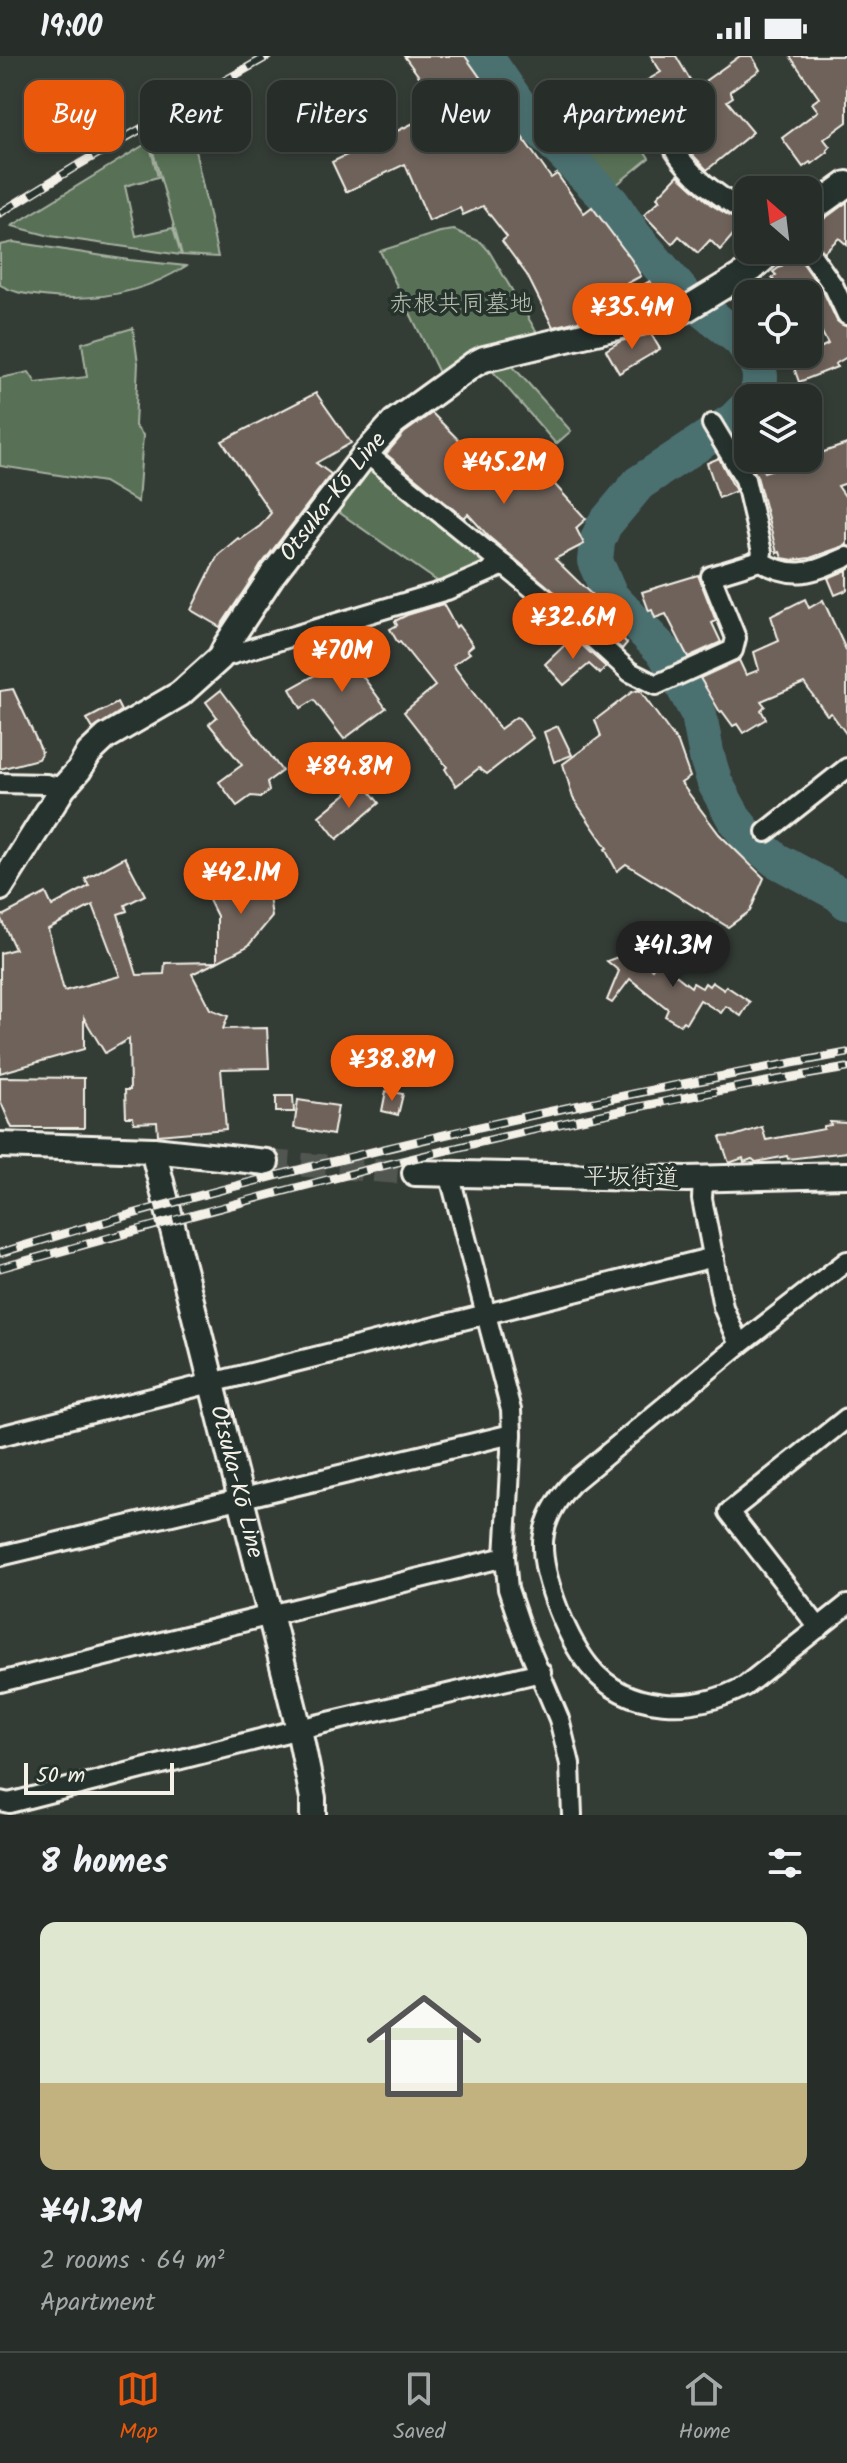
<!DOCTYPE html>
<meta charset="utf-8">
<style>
:root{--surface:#272d28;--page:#2f3530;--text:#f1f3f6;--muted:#a4a8a8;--line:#434945;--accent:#ea580c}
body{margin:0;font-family:Kalam,"Klee One",sans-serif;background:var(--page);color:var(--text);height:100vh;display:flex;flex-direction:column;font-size:30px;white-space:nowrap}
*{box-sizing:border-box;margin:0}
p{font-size:26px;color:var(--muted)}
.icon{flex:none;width:44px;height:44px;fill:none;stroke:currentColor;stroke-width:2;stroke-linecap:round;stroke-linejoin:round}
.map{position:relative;height:1759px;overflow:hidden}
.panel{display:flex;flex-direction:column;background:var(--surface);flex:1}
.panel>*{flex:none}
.guide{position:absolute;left:24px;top:24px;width:800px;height:72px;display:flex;gap:16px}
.needle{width:52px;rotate:332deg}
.controls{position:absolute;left:734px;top:120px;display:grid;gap:16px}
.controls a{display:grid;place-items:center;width:88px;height:88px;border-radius:16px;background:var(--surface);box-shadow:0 4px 12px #0003,0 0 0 2px var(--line);font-size:40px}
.scale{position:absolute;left:24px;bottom:20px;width:150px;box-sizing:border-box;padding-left:8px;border:4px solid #f4f1e8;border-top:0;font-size:22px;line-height:28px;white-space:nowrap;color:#f4f1e8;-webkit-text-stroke:6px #26332d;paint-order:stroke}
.price{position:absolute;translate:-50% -68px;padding:0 18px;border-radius:28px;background:var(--accent);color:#fff;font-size:26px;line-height:52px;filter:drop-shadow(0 2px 4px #0008)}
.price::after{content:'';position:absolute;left:50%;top:48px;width:24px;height:18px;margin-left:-12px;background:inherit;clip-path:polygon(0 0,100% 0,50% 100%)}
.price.selected{background:#222;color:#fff}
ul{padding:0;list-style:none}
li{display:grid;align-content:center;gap:16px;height:424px;padding:0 40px}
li+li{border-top:2px solid var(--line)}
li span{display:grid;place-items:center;height:248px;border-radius:16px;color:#555}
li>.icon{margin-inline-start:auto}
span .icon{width:144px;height:144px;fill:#fffc;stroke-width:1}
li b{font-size:34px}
h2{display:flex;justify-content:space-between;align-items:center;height:96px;padding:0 40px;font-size:34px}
.chip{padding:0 28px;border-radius:16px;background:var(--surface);box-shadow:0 4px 12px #0003,0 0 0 2px var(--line);font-size:28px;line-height:72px}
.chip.selected{background:var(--accent);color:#fff}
.status{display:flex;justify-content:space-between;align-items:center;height:56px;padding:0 40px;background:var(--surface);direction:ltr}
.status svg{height:22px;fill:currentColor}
.menu{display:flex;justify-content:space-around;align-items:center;height:112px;border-top:2px solid var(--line);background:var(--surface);font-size:22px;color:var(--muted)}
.menu a{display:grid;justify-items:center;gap:4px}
.menu .selected{color:var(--accent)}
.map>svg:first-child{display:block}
</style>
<div class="status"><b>19:00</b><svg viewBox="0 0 49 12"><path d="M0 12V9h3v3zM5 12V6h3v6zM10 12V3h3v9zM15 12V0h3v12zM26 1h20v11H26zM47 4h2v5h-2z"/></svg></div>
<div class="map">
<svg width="847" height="1759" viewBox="0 0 847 1759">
<rect width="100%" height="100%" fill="#343c36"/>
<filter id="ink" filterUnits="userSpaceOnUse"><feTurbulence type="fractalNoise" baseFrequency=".0125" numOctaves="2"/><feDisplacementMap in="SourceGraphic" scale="16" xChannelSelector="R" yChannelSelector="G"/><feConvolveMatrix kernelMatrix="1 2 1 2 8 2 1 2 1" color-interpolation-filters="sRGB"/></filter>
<g filter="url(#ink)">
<g fill="#587157" stroke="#a6b1a0" stroke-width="2">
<path d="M607,36L649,102L615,130L555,72Z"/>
<path d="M189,65L218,201L182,199L150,85Z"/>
<path d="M149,86L158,121L125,130L136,180L173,172L181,199L50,180L12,170Z"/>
<path d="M454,174L481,186L489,195L540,282L440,319L380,195L440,176Z"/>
<path d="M14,186L129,204L186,210C142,238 93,246 42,240C26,238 14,237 0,229V189Z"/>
<path d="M133,272L138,307L135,370L143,379L138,446L104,426L0,410V322L29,316L36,327L87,321L82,287Z"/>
<path d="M508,305L571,375L556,388L489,311Z"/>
<path d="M367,403L491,505L440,527L330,450Z"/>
</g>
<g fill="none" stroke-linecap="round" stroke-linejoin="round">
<g stroke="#4b6f70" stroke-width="36">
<path d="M485,0L524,57L612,147L635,181L685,240L740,283L748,294"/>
<path d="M751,298C762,314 762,324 756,342"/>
<path d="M748,350L734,364L639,427L604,469L597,486L595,505L611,541L665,597L699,659L707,701L715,727L735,764L750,783L776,804L839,838L847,846"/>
</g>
</g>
<g fill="#6e625a" stroke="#f4f1e8" stroke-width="2" fill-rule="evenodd">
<path d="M404,0H465L551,122L557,118L584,157L592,151L631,203L641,220L600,242L607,258L553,271L527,219L502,185L507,181L483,150L463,159L460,152L429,165L405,108L346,136L332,106L443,53Z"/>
<path d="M651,0H676L695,32L740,0H752L760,14L730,35L733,41L727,45L753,76L707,114L692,98L657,49L648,55L639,41L652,34L646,25L661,16Z"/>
<path d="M790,0H847V66L824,83L830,91L827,94L828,96L812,108L810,106L803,111L782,82L818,55L812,47L819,42Z"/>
<path d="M678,119L710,148L748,171V193L733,179L720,194L710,184L698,197L679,180L672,188L644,159L660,144L657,141Z"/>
<path d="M847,146V189L839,182L824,196L817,187L808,182V171L817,168Z"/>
<path d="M797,199L824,237L837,265L847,271V301L835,308L837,311L799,326L791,303L808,298L828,288L808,250V238H783L772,222L776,219L773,216Z"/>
<path d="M650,225L661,245L645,249L636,233Z"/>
<path d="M651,278L660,293L619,317L606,294L621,285Z"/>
<path d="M316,337L351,387L316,407L331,418L261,509L220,571L191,554L218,499L238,482L240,484L260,470L271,457L222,385Z"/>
<path d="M432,357L488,414L518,388L586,463L576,472L584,488L555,503L594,541L591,544L599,553L595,557L627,587L622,593L489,481L468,458L464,462L386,398L404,377Z"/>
<path d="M808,367L821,397L847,388V427L838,430L847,443V489L810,502L794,504L782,502L780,496L777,497L757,420L751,409L760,405L764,416L808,402Z"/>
<path d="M719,402L736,435L719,442L707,407Z"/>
<path d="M847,514V534L835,539L828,522Z"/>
<path d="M698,519L716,565L712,567L721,586L688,601L666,558L655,562L652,554L649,555L642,536Z"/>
<path d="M805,543L809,552L823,544L847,596V679L831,657L827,659L804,627L761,645L765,650L761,654L766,663L743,677L737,668L733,670L722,655L720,656L700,622L739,604L746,619L759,614L754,596L779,585L771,560Z"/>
<path d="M443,548L456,571L458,569L473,589L467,594L470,597L453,609L500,673L516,661L519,662L533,682L487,718L479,712L456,730L445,713L447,711L404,656L435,630L400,586L398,587L390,573L397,569L395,565L407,559Z"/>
<path d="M573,581L606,611L600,618L589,608L564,629L545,608Z"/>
<path d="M360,594L371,613L361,618L386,652L344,683L314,644L301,652L290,633Z"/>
<path d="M13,633L42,696L38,703L0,713V635Z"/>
<path d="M221,634L282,715L267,726L269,735L261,741L251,740L237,750L219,726L242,709L209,668L217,661L206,646Z"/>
<path d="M639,634L678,687L690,721L681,727L719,778L764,822L750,855L728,871L626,808L617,815L605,793L607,792L573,742L563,708L601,680L595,664L632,636Z"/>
<path d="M117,647L121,655L93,673L87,663Z"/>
<path d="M558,670L572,699L554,706L544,676Z"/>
<path d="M362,725L379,747L337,783L319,760Z"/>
<path d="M125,801L145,839L125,849L127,855L118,858L137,919L164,918L165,907L217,906L192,918L210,953L228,960L223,973L267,972L269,1012L221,1013L226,1073L158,1079L157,1066L134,1067L133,1061H126L125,1034H130L129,983L105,997L84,962V993L0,1017V897L15,893L0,861L46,837L52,850L89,830L85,823ZM93,849L120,920L64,935L48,873Z"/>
<path d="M266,820L272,861L248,890L217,906V860L208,842Z"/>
<path d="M633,898L652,913L658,905L691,931L693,927L702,932L705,927L709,930L712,926L724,934L726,930L750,946L741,960L726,950L721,957L700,944L686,967L683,965L680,969L665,960L668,953L630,923L612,947L607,944L619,915L607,905L623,899L628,903Z"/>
<path d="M0,1021L84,1022V1072H12L0,1044Z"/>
<path d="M386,1035L403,1038L398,1059L382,1055Z"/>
<path d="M276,1040H293L294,1056H276Z"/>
<path d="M298,1044L338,1050L333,1079L294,1072Z"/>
<path d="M830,1066L847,1067V1096L788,1103L787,1100L756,1106L752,1103L744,1106L743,1102L729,1107L720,1081L734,1080L762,1071L766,1084L824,1073V1070L831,1069Z"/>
</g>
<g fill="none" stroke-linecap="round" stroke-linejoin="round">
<path stroke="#515751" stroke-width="24" stroke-dasharray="24 12" stroke-linecap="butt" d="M266,1106L415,1117"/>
<defs>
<g id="street">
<path d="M675,95C694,124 720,140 748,159"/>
<path d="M808,194L834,231L847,259"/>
<path d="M712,368L745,423L762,496L760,505"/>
<path d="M366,397L585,575L630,616L656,629L733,594L736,582L711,520L760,505C794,525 813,516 847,501"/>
<path d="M220,602L447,534L504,509"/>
<path d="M0,727L46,728L63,732"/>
<path d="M766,776L847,712"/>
<path d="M449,1117L511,1354L512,1378L505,1501L508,1533L522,1575L559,1663L570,1708L572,1759"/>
<path d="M703,1123L702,1143L723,1251L739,1289"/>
<path d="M847,1205L739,1289L572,1427C535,1467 538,1497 555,1545C563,1567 574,1591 589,1610C627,1657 696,1657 745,1630L847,1549"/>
<path d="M0,1380L714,1201"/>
<path d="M0,1500L512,1378"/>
<path d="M819,1572L729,1456L847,1362"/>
<path d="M0,1626L505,1501"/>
<path d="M0,1745L9,1747L299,1673L541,1616"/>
</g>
<g id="secondary">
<path d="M808,156L847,128"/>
<path id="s1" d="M0,832L63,732L79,714L89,697L106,681L180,638L220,602L227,588L273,518L366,397L394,366L474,308L484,303L683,255L752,213L773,194"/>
<path d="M0,1089L153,1094L266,1106"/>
<path id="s2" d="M153,1094L299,1673L313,1742V1759"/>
<path d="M415,1117L687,1123L847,1119"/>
</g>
</defs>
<use href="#street" stroke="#f4f1e8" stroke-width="24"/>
<use href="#secondary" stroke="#f4f1e8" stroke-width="30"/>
<use href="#street" stroke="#26332d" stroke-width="18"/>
<use href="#secondary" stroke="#26332d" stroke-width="24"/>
<defs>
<g id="rail">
<path d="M0,157L78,109L268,0"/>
<path d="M0,1197C277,1112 562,1048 847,997"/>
<path d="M0,1212C280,1134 560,1059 847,1012"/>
</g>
</defs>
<use href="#rail" stroke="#f4f1e8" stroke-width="9"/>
<use href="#rail" stroke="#26332d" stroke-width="6" stroke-dasharray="18" stroke-linecap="butt"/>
</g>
</g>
<g text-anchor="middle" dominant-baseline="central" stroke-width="7" stroke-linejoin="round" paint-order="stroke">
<g font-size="24" fill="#b6beae" stroke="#26332d">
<text x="461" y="248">赤根共同墓地</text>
</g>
<g font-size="24" fill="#f4f1e8" stroke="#26332d">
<text stroke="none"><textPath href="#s1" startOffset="522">Ōtsuka-Kō Line</textPath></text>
<text transform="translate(631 1122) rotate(1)">平坂街道</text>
<text stroke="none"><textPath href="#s2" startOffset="342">Ōtsuka-Kō Line</textPath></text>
</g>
</g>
</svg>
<div class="controls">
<a><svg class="needle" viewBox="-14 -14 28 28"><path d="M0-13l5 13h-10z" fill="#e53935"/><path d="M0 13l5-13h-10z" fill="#a4a8a8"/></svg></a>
<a><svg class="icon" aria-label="locate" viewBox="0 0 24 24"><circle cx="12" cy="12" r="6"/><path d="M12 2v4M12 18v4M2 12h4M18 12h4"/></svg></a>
<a><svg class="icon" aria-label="layers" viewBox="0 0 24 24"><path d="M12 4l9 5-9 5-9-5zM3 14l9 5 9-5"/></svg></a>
</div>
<div class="scale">50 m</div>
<b class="price" style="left:632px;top:295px">¥35.4M</b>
<b class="price" style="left:504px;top:450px">¥45.2M</b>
<b class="price" style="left:573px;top:605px">¥32.6M</b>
<b class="price" style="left:342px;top:638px">¥70M</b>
<b class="price" style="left:349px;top:754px">¥84.8M</b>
<b class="price" style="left:241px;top:860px">¥42.1M</b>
<b class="price selected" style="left:673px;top:933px">¥41.3M</b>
<b class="price" style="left:392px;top:1047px">¥38.8M</b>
<div class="guide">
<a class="chip selected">Buy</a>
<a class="chip">Rent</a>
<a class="chip">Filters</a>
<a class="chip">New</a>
<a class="chip">Apartment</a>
</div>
</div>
<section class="panel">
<h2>8 homes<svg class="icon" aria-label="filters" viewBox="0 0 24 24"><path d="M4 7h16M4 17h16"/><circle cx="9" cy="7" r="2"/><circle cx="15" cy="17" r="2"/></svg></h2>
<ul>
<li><span style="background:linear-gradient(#dfe7d0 65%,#c2b280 0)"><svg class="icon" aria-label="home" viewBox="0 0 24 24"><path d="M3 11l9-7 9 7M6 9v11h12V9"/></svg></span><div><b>¥41.3M</b><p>2 rooms · 64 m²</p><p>Apartment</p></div></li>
</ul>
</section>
<nav class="menu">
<a class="selected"><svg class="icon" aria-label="map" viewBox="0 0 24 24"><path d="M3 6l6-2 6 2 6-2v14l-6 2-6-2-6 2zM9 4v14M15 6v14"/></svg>Map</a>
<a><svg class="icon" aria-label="saved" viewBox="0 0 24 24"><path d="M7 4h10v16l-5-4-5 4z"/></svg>Saved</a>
<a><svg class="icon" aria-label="home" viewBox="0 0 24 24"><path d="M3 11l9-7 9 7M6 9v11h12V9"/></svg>Home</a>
</nav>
